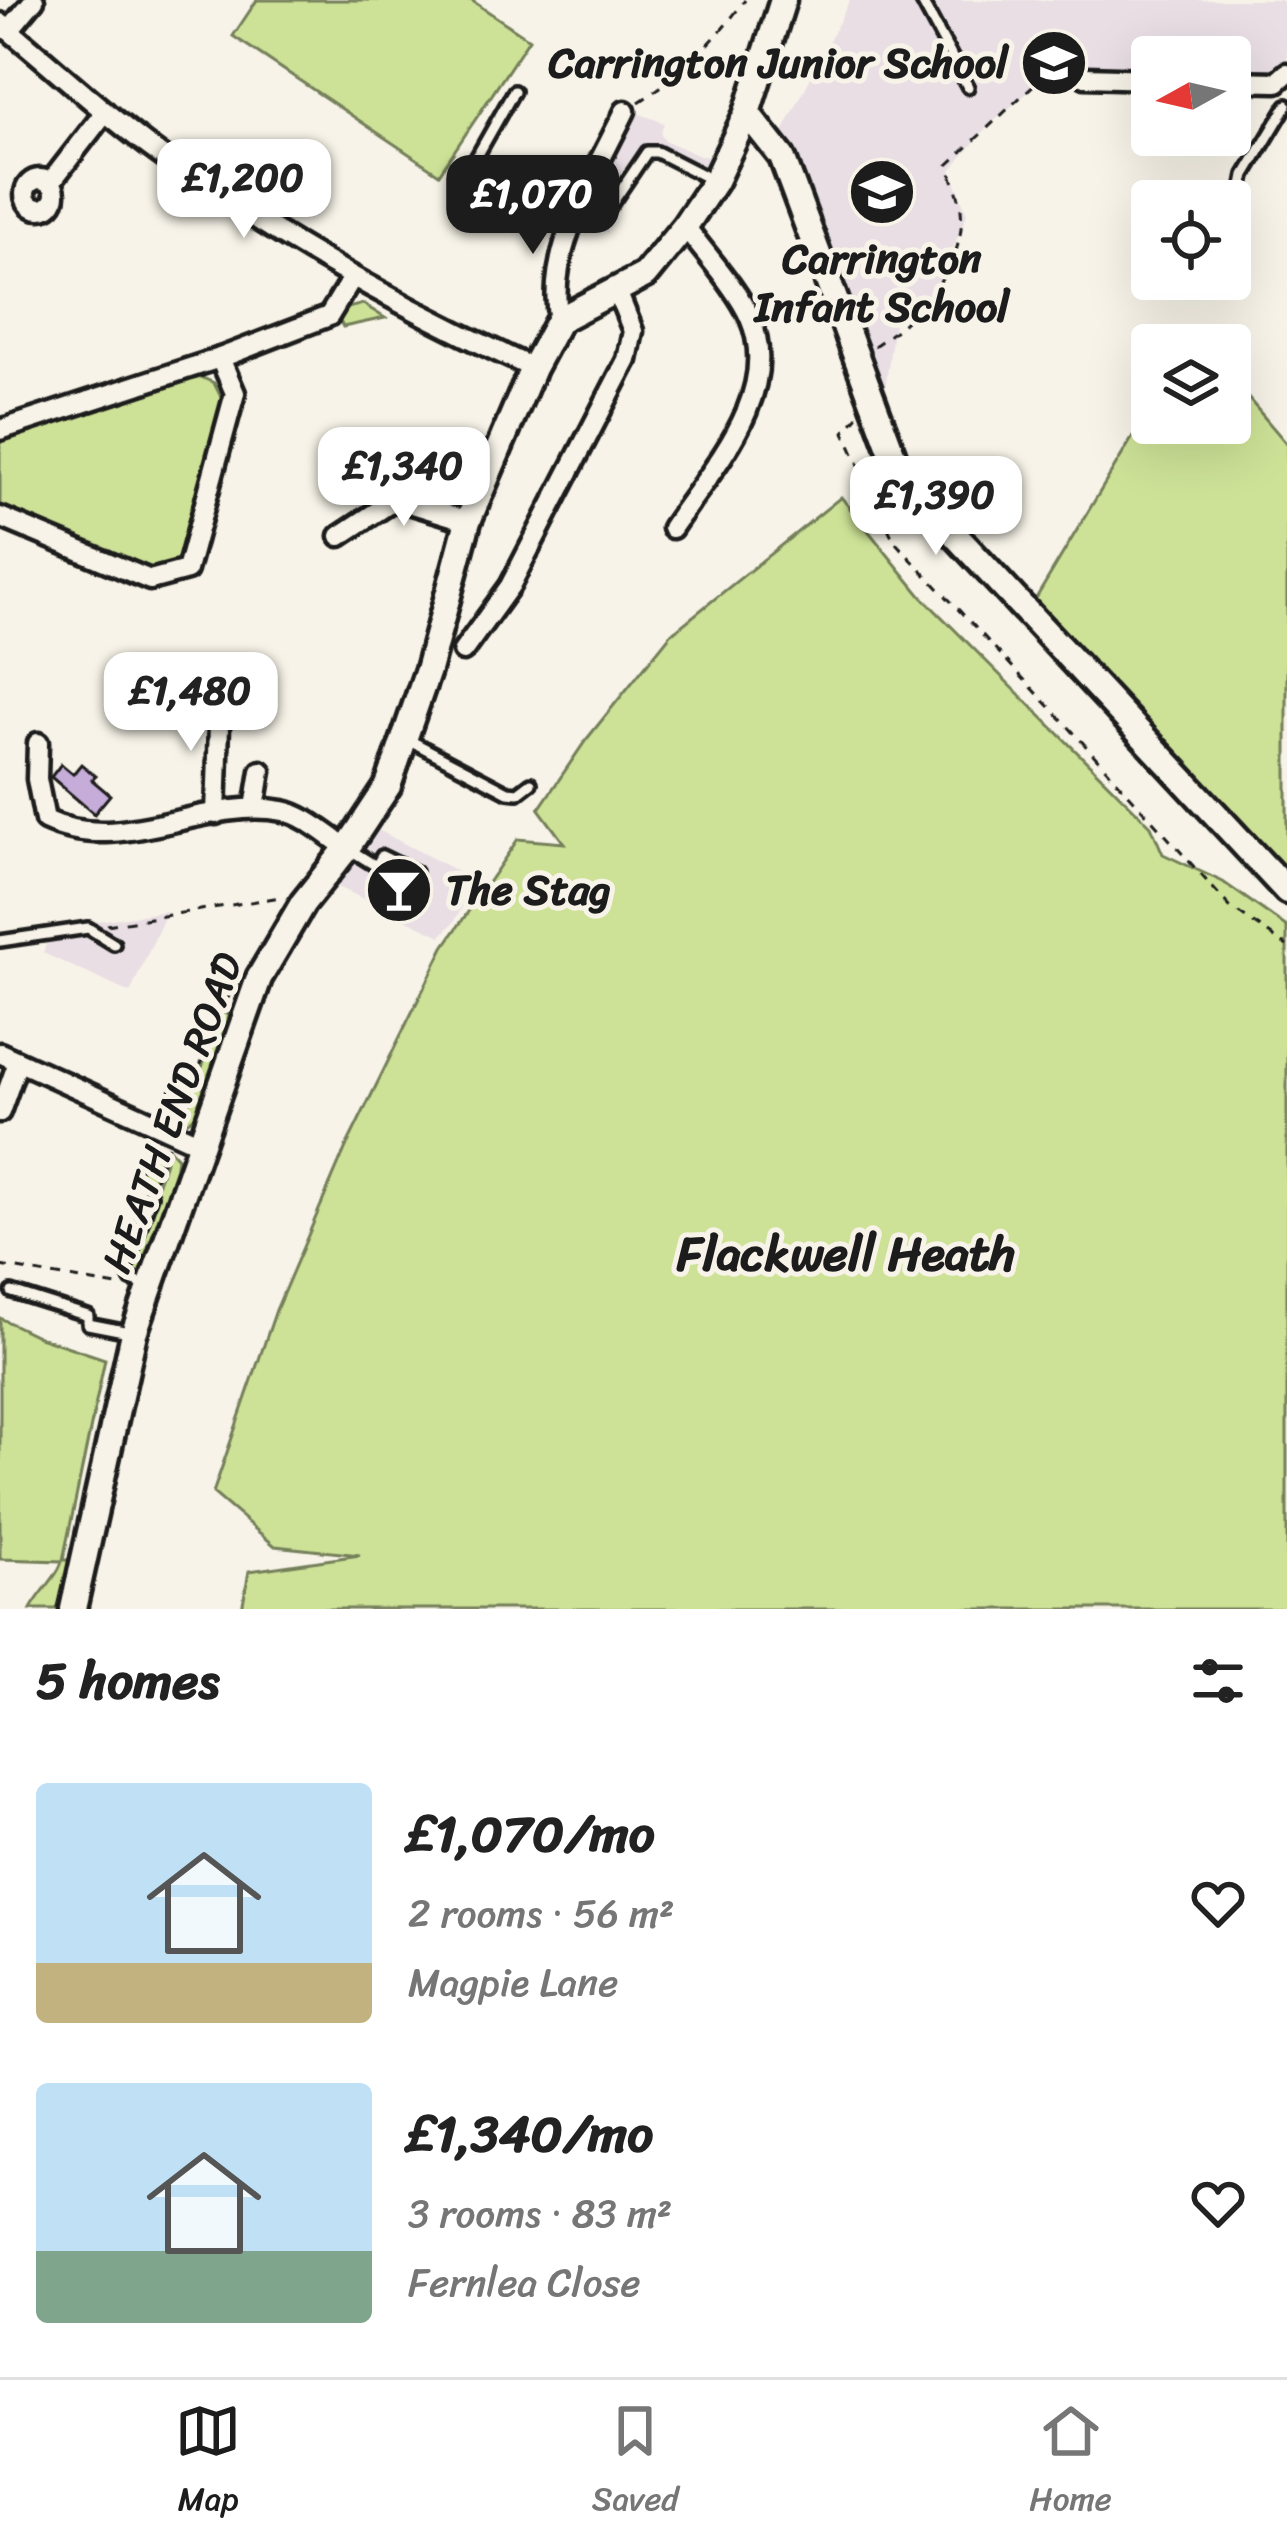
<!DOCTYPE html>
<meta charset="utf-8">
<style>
:root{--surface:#fff;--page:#f2f2f2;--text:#222;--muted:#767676;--line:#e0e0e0;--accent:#1c1c1c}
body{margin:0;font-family:Sriracha,sans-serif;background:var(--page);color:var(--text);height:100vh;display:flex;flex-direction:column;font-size:45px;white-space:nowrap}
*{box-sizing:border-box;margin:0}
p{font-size:39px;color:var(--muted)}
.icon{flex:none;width:66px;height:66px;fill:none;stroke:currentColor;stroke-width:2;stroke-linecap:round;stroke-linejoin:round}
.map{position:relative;height:1609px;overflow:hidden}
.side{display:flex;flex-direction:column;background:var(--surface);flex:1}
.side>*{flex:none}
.needle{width:78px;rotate:262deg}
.fabs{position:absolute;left:1131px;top:36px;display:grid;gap:24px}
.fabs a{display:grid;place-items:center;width:120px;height:120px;border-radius:12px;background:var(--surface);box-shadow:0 12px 48px #0002;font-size:60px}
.price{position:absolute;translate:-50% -102px;padding:0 27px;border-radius:24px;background:#fff;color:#222;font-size:39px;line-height:78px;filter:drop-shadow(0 3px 6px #0008)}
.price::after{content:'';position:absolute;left:50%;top:72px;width:36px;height:27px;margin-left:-18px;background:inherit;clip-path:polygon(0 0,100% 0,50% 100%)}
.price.selected{background:var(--accent);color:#fff}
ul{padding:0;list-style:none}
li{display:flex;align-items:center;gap:36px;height:300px;padding:0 36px}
li span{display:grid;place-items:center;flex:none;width:336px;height:240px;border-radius:12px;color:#555}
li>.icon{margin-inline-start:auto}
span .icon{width:144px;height:144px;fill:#fffc;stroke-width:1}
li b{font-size:51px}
h2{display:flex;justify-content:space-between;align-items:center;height:144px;padding:0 36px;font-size:51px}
.menu{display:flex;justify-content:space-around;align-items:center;height:168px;border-top:3px solid var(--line);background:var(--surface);font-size:33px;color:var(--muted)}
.menu a{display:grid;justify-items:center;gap:6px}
.menu .selected{color:var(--accent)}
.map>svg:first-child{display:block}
</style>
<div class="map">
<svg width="1287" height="1609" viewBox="0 0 1287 1609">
<rect width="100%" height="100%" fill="#f7f3e8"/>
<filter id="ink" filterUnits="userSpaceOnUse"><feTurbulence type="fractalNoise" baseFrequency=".00833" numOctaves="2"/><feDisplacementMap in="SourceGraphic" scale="24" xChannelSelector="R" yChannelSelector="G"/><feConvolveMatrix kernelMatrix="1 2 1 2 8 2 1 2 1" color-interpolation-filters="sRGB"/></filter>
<g filter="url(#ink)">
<g fill="#e8dee4">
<path d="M850,0H1281L1287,6V70L1284,74L1230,77V57H1152V76L1053,74L1033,88L988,126L951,170L967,214L928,310L894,323L883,404L783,132Z"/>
<path d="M638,113L664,123L660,133L664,140L701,156H712L697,181L687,172L652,154L642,162L610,212L605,222L608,233L583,220L605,166Z"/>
<path d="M376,829L476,881L454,922L441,936L334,885Z"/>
<path d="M167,911L130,993L43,953L48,939L0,946V935Z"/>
</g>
<g fill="#cde297" stroke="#747f5a" stroke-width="3">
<path d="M257,0H471L529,39L439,174L233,36Z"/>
<path d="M363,304L385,318L343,327L337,316L340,310Z"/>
<path d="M196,375L214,383L224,403L177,571L160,577L0,514V442Z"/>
<path d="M1230,377L1287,444V872L1083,662L1088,657L1032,605L1152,405V423H1230Z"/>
<path d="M841,497L922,597L1151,826L1163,854L1223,882L1287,927V1609H242L249,1571L360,1555L275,1546L213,1493L276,1310L346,1147L444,947L518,839L564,843L539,809L586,740L671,634Z"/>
<path d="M223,1011L233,1018L200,1113L180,1126Z"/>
<path d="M184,1073L194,1077L176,1119L165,1110Z"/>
<path d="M154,1141L164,1147L152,1183L138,1178Z"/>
<path d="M169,1149L177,1158L175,1171L140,1276L136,1278L131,1265Z"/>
<path d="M0,1318L39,1337L105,1359L63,1560H74L57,1609H31C40,1592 59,1575 62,1561L0,1559Z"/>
</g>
<path fill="#c6acd9" stroke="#1c1c1c" stroke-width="3" d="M61,764L73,774L81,764L96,776L92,780L110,795L94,814L51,777Z"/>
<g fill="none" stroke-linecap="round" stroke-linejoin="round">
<defs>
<g id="service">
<path d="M921,0L968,87"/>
<path d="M514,91L472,165L494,180L579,200"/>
<path d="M611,205L647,152H657L710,179"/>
<path d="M1238,211L1245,175L1287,105"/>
<path d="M409,740L508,792L518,793L531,783"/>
<path d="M352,851L376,866L382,856L415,872"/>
<path d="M0,941L88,928L114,944"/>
<path d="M148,1286L131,1280L126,1269L151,1195"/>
<path d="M12,1292L88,1316V1324L134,1333"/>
</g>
<g id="minor">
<path d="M0,23C57,69 111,121 172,163C286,242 407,311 533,368"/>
<path d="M9,30L34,0"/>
<path d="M1085,77L1152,79"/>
<path d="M1230,81L1277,82L1287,73"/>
<circle cx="40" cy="194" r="15"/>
<path d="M50,183L105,112"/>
<path d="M559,320C544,254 597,169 625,111"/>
<path d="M0,430L220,358L329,316L352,278"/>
<path d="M0,517L150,580L187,570L235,393L220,358"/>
<path d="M672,528C711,469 783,394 750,318C737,288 704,253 685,226"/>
<path d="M340,536L396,499L468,521"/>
<path d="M463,651L510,586L627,360L633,331L617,291"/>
<path d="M38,743L37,779L45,820C123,857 204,796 283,811C305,815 328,836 347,848"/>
<path d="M255,808L261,771"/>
<path d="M216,814L220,696"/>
<path d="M0,1053L198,1143"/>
<path d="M0,1112L18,1062"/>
</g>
<g id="tertiary">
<path d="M747,113L782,157L901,477L1287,891"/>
<path d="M73,1609L134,1333L259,978L303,903L347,848L388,786L428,670L468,521L533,368L559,320L645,275L685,226L715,181L747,113L783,0"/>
</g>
</defs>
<use href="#service" stroke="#1c1c1c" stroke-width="18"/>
<use href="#minor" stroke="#1c1c1c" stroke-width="27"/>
<use href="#tertiary" stroke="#1c1c1c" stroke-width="33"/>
<g stroke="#1c1c1c" stroke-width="3" stroke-dasharray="9 9" stroke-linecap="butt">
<path d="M639,102C682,74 715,41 745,0"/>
<path d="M874,346C917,318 967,265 961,210C960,196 952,179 948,165L1042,77H1066"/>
<path d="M858,416L844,432L894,541L1067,725L1230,907L1287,946"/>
<path d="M107,925L281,897"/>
<path d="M163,1108L179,1070L193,1075"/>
<path d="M180,1115L238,974"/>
<path d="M143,1182L136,1179L151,1140"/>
<path d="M154,1182L168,1146"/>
<path d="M0,1266L122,1287"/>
</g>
<use href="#service" stroke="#f7f3e8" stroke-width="9"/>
<use href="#minor" stroke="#f7f3e8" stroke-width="18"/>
<use href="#tertiary" stroke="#f7f3e8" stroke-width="24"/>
</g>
</g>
<defs>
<symbol id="school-disc" viewBox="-11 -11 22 22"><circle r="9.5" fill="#1c1c1c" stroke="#f7f3e8"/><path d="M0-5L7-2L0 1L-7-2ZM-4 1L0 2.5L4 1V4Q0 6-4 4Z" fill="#fff"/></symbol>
<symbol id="bar-disc" viewBox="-11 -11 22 22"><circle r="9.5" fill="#1c1c1c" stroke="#f7f3e8"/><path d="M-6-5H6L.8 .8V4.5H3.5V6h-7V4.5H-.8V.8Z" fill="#fff"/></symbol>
</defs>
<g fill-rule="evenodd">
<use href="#school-disc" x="1016" y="25" width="76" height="76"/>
<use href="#school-disc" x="844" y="154" width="76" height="76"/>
<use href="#bar-disc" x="361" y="852" width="76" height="76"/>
</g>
<g text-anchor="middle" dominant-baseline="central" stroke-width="10" stroke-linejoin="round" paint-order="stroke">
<g font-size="42" font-weight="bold" fill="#1c1c1c" stroke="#f7f3e8" text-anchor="end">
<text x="1008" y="63">Carrington Junior School</text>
<text x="882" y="259" text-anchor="middle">Carrington<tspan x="882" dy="48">Infant School</tspan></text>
<text x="446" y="890" text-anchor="start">The Stag</text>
</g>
<g font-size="42" fill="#1c1c1c" stroke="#f7f3e8">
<text transform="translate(172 1113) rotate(-70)">HEATH END ROAD</text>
</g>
<g font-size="48" font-weight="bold" fill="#1c1c1c" stroke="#f7f3e8">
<text x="846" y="1253">Flackwell Heath</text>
</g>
</g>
</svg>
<div class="fabs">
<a><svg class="needle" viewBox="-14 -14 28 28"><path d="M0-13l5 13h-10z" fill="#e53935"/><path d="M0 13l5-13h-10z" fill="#767676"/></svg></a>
<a><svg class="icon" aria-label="locate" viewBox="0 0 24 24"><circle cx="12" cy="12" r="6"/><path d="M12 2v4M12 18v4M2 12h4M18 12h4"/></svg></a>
<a><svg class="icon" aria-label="layers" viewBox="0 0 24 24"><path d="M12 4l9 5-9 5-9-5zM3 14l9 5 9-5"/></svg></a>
</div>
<b class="price" style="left:244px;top:241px">£1,200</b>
<b class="price selected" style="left:533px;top:257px">£1,070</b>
<b class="price" style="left:404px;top:529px">£1,340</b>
<b class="price" style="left:936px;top:558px">£1,390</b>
<b class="price" style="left:191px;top:754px">£1,480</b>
</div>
<section class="side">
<h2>5 homes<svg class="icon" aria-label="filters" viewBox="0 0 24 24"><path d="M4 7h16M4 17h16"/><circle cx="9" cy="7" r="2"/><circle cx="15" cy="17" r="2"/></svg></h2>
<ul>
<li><span style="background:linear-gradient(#bfe0f5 75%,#c2b280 0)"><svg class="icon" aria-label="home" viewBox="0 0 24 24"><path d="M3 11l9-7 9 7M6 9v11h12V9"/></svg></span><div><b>£1,070/mo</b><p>2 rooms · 56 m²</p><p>Magpie Lane</p></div><svg class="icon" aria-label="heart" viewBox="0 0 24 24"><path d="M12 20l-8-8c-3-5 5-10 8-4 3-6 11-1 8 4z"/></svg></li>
<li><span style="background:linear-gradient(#bfe0f5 70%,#7fa58c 0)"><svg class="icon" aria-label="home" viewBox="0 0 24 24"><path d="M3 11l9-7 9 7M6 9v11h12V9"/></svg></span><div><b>£1,340/mo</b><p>3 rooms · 83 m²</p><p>Fernlea Close</p></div><svg class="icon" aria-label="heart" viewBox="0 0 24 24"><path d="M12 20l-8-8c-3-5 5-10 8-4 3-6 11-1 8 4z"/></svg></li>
</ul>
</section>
<nav class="menu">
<a class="selected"><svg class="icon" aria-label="map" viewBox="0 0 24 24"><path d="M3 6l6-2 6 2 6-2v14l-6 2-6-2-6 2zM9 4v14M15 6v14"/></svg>Map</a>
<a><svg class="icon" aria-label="saved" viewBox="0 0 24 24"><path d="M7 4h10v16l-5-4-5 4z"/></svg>Saved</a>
<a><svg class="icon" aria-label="home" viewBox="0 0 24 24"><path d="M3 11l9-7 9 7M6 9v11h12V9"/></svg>Home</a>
</nav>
